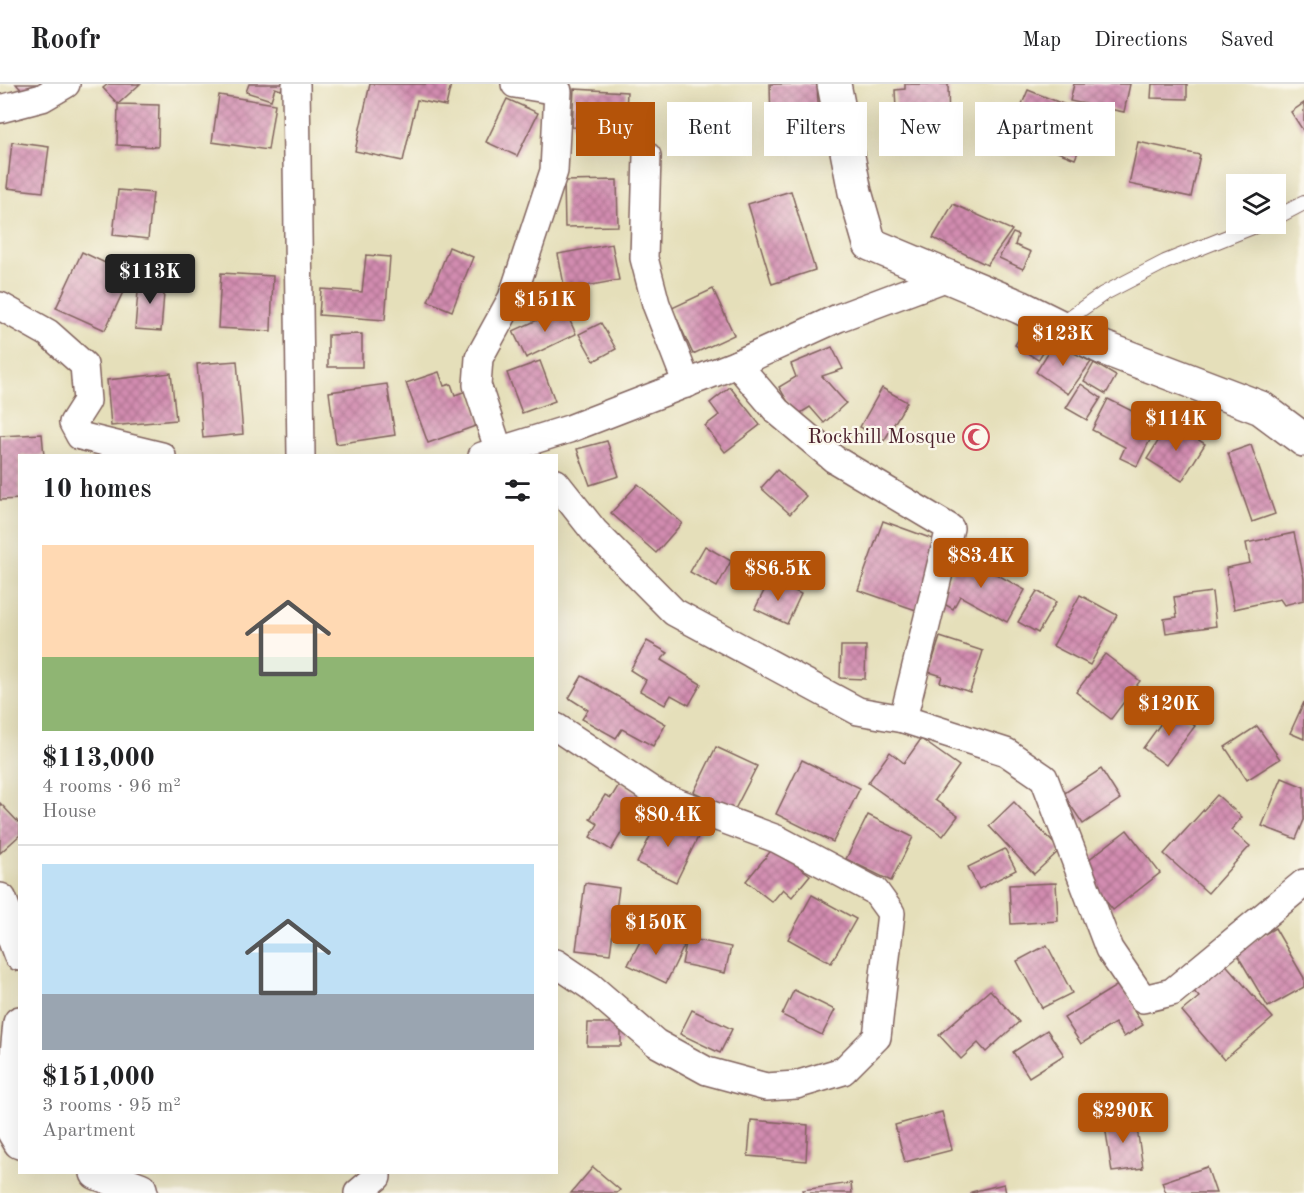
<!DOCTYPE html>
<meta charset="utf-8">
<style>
:root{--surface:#fff;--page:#f6f6f6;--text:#202124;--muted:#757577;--line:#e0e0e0;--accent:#b45309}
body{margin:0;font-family:"Old Standard TT",serif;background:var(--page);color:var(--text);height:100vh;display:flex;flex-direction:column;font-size:22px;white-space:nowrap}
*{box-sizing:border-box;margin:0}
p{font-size:20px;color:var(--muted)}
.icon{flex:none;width:33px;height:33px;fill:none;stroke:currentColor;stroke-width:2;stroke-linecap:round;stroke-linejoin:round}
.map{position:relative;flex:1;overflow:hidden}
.side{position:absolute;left:18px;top:370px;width:540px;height:720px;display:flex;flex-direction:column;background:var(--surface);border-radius:0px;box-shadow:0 6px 24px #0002}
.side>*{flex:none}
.hud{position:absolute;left:576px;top:18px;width:570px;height:54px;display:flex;gap:12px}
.controls{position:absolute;left:1226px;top:90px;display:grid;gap:12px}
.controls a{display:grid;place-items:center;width:60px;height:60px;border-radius:0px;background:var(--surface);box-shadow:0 6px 24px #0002;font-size:30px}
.price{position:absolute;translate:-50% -51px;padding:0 14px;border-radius:6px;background:var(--accent);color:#fff;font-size:20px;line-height:39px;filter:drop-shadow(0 2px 3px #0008)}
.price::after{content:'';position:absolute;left:50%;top:36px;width:18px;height:14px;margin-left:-9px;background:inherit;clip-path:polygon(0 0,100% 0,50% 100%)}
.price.on{background:#222;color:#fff}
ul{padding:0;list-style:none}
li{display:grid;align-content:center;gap:12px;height:318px;padding:0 24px}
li+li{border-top:2px solid var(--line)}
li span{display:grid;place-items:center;height:186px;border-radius:0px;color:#555}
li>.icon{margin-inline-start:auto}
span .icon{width:108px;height:108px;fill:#fffc;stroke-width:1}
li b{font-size:26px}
h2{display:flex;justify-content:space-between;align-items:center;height:72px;padding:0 24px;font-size:26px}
.pill{padding:0 21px;border-radius:0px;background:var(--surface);box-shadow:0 6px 24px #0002;font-size:21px;line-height:54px}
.pill.on{background:var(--accent);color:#fff}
header{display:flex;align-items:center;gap:36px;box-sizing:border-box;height:84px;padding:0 30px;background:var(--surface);border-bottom:2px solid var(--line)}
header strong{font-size:28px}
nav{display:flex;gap:33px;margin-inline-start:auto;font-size:21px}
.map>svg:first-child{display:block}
</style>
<header>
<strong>Roofr</strong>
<nav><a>Map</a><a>Directions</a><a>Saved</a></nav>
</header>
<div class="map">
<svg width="1304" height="1109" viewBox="0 0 1304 1109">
<defs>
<pattern id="building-cross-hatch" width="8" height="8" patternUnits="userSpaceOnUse" patternTransform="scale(1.5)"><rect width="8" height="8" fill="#d28cb0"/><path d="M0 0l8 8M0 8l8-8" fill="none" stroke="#ac728f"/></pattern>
</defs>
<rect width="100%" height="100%" fill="#fbf7ec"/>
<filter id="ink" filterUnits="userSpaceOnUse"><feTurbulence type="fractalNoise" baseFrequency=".0167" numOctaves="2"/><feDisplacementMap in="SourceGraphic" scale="12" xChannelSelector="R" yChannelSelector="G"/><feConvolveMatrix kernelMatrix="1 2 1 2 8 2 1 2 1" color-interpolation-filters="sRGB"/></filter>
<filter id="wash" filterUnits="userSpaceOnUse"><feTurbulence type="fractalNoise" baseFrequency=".008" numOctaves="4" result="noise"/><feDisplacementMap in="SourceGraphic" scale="24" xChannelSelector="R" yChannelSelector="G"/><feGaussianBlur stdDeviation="1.35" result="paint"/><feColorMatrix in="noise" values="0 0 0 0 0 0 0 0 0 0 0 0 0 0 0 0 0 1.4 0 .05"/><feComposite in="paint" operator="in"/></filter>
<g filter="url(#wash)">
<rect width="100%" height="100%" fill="#e5dfba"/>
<g id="blocks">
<g fill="url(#building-cross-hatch)">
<path d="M16,0H43L29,14Z"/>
<path d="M108,0H140L118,20L159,21L158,63L117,61L118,20L103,4Z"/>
<path d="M249,0H283L281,6L275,4L271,16L246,8Z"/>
<path d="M370,0H451L446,22L417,16L403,77L355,67Z"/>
<path d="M770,0H817L819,37L771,39Z"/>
<path d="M905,0H948L949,42L897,44L895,6L905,5Z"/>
<path d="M1074,0H1130L1124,28L1070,17Z"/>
<path d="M1152,0H1187V15L1151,14Z"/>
<path d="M574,5L627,8L625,46L572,43Z"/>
<path d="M1028,6L1093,32L1075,75L1010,49Z"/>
<path d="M219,11L275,20L268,66L212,58Z"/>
<path d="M507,15L538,29L517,72L486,58Z"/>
<path d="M1304,19V48L1291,28Z"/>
<path d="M12,58L49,63L43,108L7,104Z"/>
<path d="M1138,58L1200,71L1191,113L1129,100Z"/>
<path d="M617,96L618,142L565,143L564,97Z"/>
<path d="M118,106L153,109L148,155L113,151Z"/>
<path d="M791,107L815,186L772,200L748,120Z"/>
<path d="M953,120L1012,146L987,181L933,154Z"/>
<path d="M1013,149L1018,151L1015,161L1031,168L1023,185L999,174Z"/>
<path d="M612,160L619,196L565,206L558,170Z"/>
<path d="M449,163L473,173L452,227L428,217Z"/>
<path d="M82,168L131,191L105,246L56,224Z"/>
<path d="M366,171L390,173L385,236L319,231L321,205L362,208Z"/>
<path d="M221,189L273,192L271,247L218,244Z"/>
<path d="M139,195L165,197L161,247L135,245Z"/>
<path d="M713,205L734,251L693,270L672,224Z"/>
<path d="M564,224L576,250L526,274L513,247Z"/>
<path d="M601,239L616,265L594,277L579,250Z"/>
<path d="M1028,240L1052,254L1038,276L1015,261Z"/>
<path d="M362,250V283H328V251Z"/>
<path d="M1056,256L1091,278L1068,310L1036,288Z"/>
<path d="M832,263L843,285L822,292L846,319L824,339L810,323L796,332L779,303L796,293L791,280Z"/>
<path d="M237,277L243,350L203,354L197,280Z"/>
<path d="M540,277L555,317L522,329L507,289Z"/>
<path d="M1094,279L1116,292L1106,310L1084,297Z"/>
<path d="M439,288L444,302L451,300L455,311L469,306L481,340L428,359L406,299Z"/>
<path d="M171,289L176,336L111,342L107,296Z"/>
<path d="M387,300L395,351L336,360L329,308Z"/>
<path d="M1081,300L1101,314L1087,336L1066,324Z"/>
<path d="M730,303L760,341L725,368L705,342L719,331L710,319Z"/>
<path d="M882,304L907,318L884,357L860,343Z"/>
<path d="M1108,315L1158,340L1137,382L1120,374L1125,363L1092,346Z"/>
<path d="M1170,338L1205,360L1182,397L1147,375Z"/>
<path d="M42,350L44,372H20V415L0,416V352Z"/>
<path d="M607,357L619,392L590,401L577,365Z"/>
<path d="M1251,361L1275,430L1252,438L1228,369Z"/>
<path d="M777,386L806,412L790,430L761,404Z"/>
<path d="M638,400L682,439L656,469L611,429Z"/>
<path d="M883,437L941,458L916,526L858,506Z"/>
<path d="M1294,449L1304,494V516L1284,521L1280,515L1234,525L1226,484L1250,479L1246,459Z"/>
<path d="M705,462L731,477L717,503L690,488Z"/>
<path d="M962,471L1025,506L1007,538L960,512L953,525L937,516Z"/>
<path d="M770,495L801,510L787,540L755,525Z"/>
<path d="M1037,507L1056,518L1038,549L1018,538Z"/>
<path d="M1212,508L1216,542L1166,549L1164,535L1177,533L1174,513Z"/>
<path d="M1080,511L1117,531L1090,581L1053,562Z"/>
<path d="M940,553L983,567L970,608L940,598L942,592L929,588Z"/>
<path d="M647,557L668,569L661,576L701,600L689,621L671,611L665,621L640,607L646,596L630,586Z"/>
<path d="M841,562H866L865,595L840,594Z"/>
<path d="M1105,570L1140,597L1111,635L1076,608Z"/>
<path d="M582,592L666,640L653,662L622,645L616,654L582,635L588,626L569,614Z"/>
<path d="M1304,618V655L1290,649Z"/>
<path d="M1172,624L1195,642L1166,681L1143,664Z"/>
<path d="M1257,642L1280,675L1247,696L1225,663Z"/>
<path d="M921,655L959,682L935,716L958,732L943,752L868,699L890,668L904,679Z"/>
<path d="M716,663L757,682L734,727L694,708Z"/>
<path d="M802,676L860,704L833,758L776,730Z"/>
<path d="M1101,685L1120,715L1083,740L1063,710Z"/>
<path d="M1282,694L1304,703V736L1296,755L1262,742Z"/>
<path d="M620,699L643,713L611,766L590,753L598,740L590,735L605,711L611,714Z"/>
<path d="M1217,711L1242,733L1231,746L1250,762L1208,809L1164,770Z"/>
<path d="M1014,718L1060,766L1034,790L989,742Z"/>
<path d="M0,719L20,740V751L0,769Z"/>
<path d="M661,730L700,749L676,798L637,779Z"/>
<path d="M868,731L913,753L891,797L846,775Z"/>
<path d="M1127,746L1160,789L1113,826L1079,783Z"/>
<path d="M774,763L810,791L792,813L783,805L772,818L746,797Z"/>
<path d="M1005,765L1016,786L979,805L968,783Z"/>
<path d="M585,799L619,804L610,870L576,866Z"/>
<path d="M1056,799L1058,837L1011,840L1009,801Z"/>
<path d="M812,811L856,835L831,879L788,855Z"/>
<path d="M647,844L684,862L666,899L628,881Z"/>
<path d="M1275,844L1304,894V903L1268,923L1235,867Z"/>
<path d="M687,854L731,863L725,889L682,880Z"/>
<path d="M1047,861L1072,909L1042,924L1017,877Z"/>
<path d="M1221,875L1273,934L1224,976L1182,927L1199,913L1190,903Z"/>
<path d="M1121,899L1137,925L1134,927L1143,941L1124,953L1115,939L1081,960L1064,934Z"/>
<path d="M794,906L835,926L822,951L782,931Z"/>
<path d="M990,906L1019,938L986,968L978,959L961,975L939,951Z"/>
<path d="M692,926L732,945L720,969L680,950Z"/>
<path d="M588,939H621V962H587Z"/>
<path d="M1047,946L1064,971L1029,993L1013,968Z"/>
<path d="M942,1028L952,1066L905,1078L895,1041Z"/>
<path d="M1135,1031L1143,1084L1112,1088L1104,1035Z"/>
<path d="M751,1036L808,1041L806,1077L748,1072Z"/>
<path d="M593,1083L620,1106L617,1109H571Z"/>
<path d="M1207,1083L1216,1109H1166L1162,1098Z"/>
<path d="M851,1099L852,1109H803L802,1106Z"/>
<path d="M1004,1100L1006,1109H971V1108Z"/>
</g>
</g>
</g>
<g filter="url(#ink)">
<use href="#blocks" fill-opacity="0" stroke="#80625d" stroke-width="1.5"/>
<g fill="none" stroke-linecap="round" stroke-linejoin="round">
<defs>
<g id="service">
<path d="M1275,134L1304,119"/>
<path d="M1059,241L1103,210L1165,178L1260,140"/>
</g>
<g id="minor">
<path d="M296,0L301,372"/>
<path d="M0,25L42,14L66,0"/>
<path d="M647,72L644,174L656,220L687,300"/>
<path d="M0,222L48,249L84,281L87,317L73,339L80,352L162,372"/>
<path d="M737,280L777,327L834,375L950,444L903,635"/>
<path d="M499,367L477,301L479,274L512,214L554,87L558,7L515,0"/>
<path d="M482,372L569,345L737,280L838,234L945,194"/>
<path d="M556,399L594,447L674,528L858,627L903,635L1006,668L1044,694L1109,865L1143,915L1172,908L1304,799"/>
<path d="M556,643L660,712L777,755L875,807L891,829L877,953L843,987L796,1001L766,1003L707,987L656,959L590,902L556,879"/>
<path d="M358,1109L377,1093V1089"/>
</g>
<g id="tertiary">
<path d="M0,816L20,870"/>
<path d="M20,939L10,1041L20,1058"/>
<path d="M97,1089L140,1105L141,1109"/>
</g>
<path id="primary" d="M834,0L855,108L870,160L1020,223L1101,263L1261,324L1304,356"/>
</defs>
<use href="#service" stroke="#80625d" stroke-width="16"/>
<use href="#minor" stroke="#80625d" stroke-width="30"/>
<use href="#tertiary" stroke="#80625d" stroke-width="36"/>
<use href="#primary" stroke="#80625d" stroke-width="36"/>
<use href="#service" stroke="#fff" stroke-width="14"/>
<use href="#minor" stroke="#fff" stroke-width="27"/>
<use href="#tertiary" stroke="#fff" stroke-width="33"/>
<use href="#primary" stroke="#fff" stroke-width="33"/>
</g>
</g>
<defs>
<symbol id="mosque-ring" viewBox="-11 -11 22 22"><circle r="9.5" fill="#fbf7ec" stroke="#d1495b" stroke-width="1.5"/><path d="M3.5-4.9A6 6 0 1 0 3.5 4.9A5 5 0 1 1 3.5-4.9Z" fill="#d1495b"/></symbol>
</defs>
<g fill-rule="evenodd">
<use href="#mosque-ring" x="961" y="338" width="30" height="30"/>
</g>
<g text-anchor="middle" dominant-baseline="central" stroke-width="4.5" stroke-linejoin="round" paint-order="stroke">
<g font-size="21" fill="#4a1f2b" stroke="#fbf7ec" text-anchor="end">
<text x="956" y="353">Rockhill Mosque</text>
</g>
</g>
</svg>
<div class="controls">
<a><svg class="icon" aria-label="layers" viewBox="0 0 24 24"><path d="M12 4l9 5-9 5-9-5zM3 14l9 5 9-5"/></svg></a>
</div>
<b class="price on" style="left:150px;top:221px">$113K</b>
<b class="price" style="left:545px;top:249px">$151K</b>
<b class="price" style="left:1063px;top:283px">$123K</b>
<b class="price" style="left:1176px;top:368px">$114K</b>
<b class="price" style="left:981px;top:505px">$83.4K</b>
<b class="price" style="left:778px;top:518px">$86.5K</b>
<b class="price" style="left:1169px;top:653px">$120K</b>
<b class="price" style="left:668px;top:764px">$80.4K</b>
<b class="price" style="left:656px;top:872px">$150K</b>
<b class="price" style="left:1123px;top:1060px">$290K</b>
<div class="hud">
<a class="pill on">Buy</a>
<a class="pill">Rent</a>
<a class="pill">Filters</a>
<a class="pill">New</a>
<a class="pill">Apartment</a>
</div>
<section class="side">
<h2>10 homes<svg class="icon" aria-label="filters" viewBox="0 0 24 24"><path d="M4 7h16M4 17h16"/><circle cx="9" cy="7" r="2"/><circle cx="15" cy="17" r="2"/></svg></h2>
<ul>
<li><span style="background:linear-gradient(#ffd9b3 60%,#8fb573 0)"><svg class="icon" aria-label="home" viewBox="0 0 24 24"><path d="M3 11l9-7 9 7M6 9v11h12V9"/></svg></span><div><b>$113,000</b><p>4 rooms · 96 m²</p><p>House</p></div></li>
<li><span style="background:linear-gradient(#bfe0f5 70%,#9aa5b1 0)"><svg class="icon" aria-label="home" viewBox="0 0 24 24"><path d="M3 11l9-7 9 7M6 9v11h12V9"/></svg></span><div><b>$151,000</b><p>3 rooms · 95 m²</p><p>Apartment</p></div></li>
</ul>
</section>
</div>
